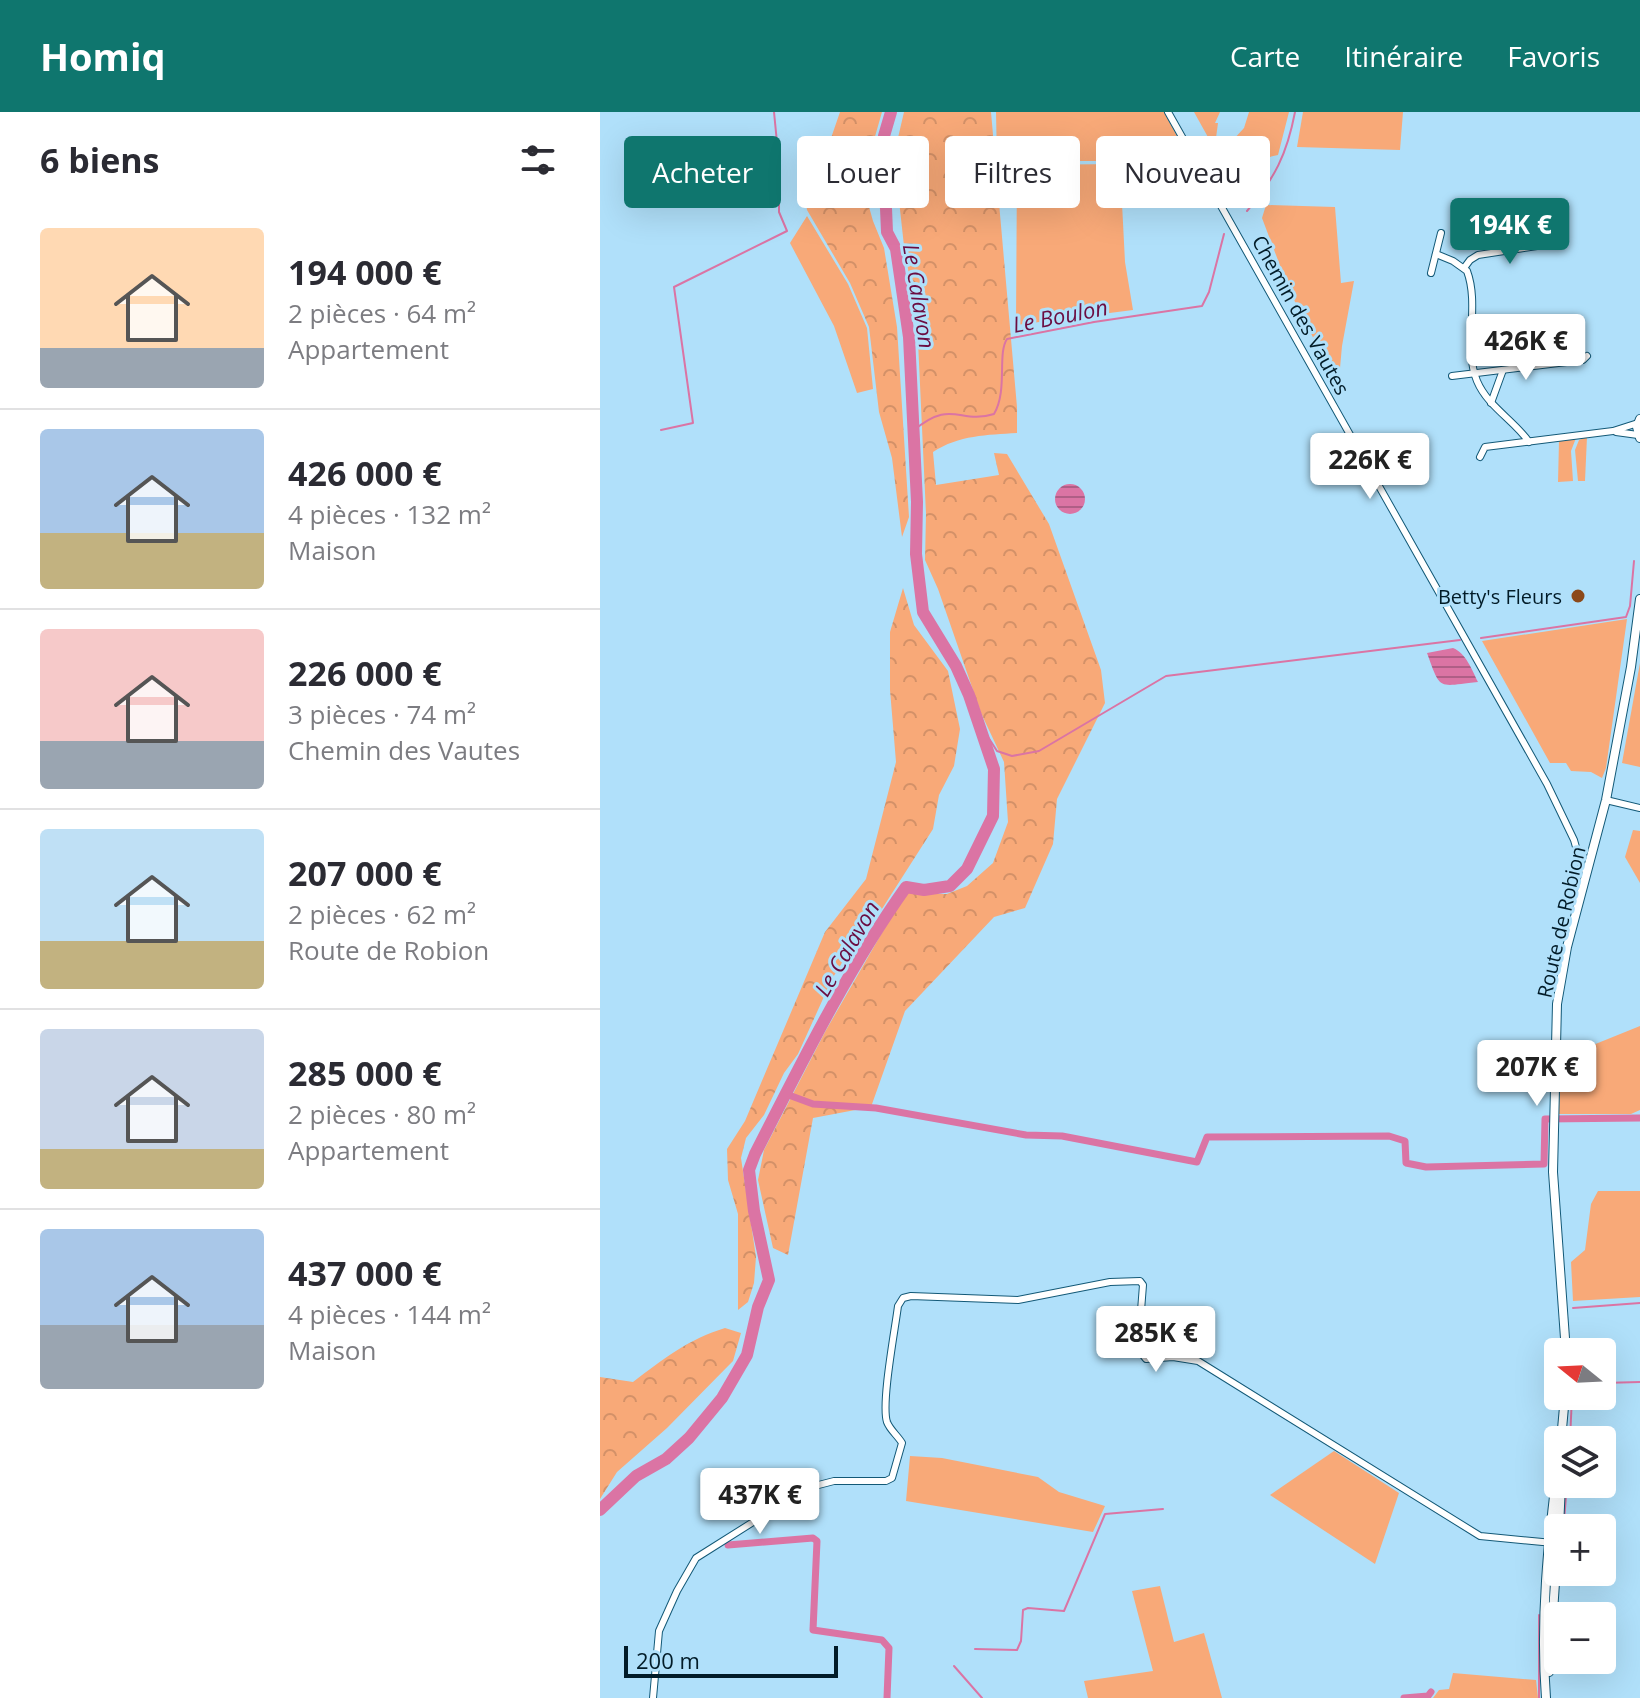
<!DOCTYPE html>
<html lang="fr">
<meta charset="utf-8">
<style>
:root{--surface:#fff;--page:#f2f2f3;--text:#2b2b33;--muted:#7c7c81;--line:#e1e1e2;--accent:#0f766e}
body{margin:0;font-family:"Open Sans",sans-serif;background:var(--page);color:var(--text);height:100vh;display:flex;flex-direction:column;font-size:30px;white-space:nowrap}
*{box-sizing:border-box;margin:0}
p{font-size:26px;color:var(--muted)}
.icon{flex:none;width:44px;height:44px;fill:none;stroke:currentColor;stroke-width:2;stroke-linecap:round;stroke-linejoin:round}
.map{position:relative;flex:1;overflow:hidden}
.sheet{display:flex;flex-direction:column;background:var(--surface);width:600px}
.sheet>*{flex:none}
.guide{position:absolute;left:24px;top:24px;width:760px;height:72px;display:flex;gap:16px}
.needle{width:52px;rotate:288deg}
.fabs{position:absolute;left:944px;top:1226px;display:grid;gap:16px}
.fabs a{display:grid;place-items:center;width:72px;height:72px;border-radius:8px;background:var(--surface);box-shadow:0 8px 32px #0002;font-size:40px}
.scale{position:absolute;left:24px;bottom:20px;width:214px;box-sizing:border-box;padding-left:8px;border:4px solid #021c28;border-top:0;font-size:22px;line-height:28px;white-space:nowrap;color:#021c28;-webkit-text-stroke:6px #b0e0fa;paint-order:stroke}
.price{position:absolute;translate:-50% -68px;padding:0 18px;border-radius:8px;background:#fff;color:#222;font-size:26px;line-height:52px;filter:drop-shadow(0 2px 4px #0008)}
.price::after{content:'';position:absolute;left:50%;top:48px;width:24px;height:18px;margin-left:-12px;background:inherit;clip-path:polygon(0 0,100% 0,50% 100%)}
.price.current{background:var(--accent);color:#fff}
ul{padding:0;list-style:none}
li{display:flex;align-items:center;gap:24px;height:200px;padding:0 40px}
li+li{border-top:2px solid var(--line)}
li span{display:grid;place-items:center;flex:none;width:224px;height:160px;border-radius:8px;color:#555}
li>.icon{margin-inline-start:auto}
span .icon{width:96px;height:96px;fill:#fffc;stroke-width:1}
li b{font-size:34px}
h2{display:flex;justify-content:space-between;align-items:center;height:96px;padding:0 40px;font-size:34px}
.tag{padding:0 28px;border-radius:8px;background:var(--surface);box-shadow:0 8px 32px #0002;font-size:28px;line-height:72px}
.tag.current{background:var(--accent);color:#fff}
header{display:flex;align-items:center;gap:48px;box-sizing:border-box;height:112px;padding:0 40px;background:var(--accent);color:#fff}
header strong{font-size:38px}
nav{display:flex;gap:44px;margin-inline-start:auto;font-size:28px}
main{display:flex;flex:1;min-height:0}
.map>svg:first-child{display:block}
</style>
<header>
<strong>Homiq</strong>
<nav><a>Carte</a><a>Itinéraire</a><a>Favoris</a></nav>
</header>
<main>
<section class="sheet">
<h2>6 biens<svg class="icon" aria-label="filters" viewBox="0 0 24 24"><path d="M4 7h16M4 17h16"/><circle cx="9" cy="7" r="2"/><circle cx="15" cy="17" r="2"/></svg></h2>
<ul>
<li><span style="background:linear-gradient(#ffd9b3 75%,#9aa5b1 0)"><svg class="icon" aria-label="home" viewBox="0 0 24 24"><path d="M3 11l9-7 9 7M6 9v11h12V9"/></svg></span><div><b>194 000 €</b><p>2 pièces · 64 m²</p><p>Appartement</p></div></li>
<li><span style="background:linear-gradient(#a9c7e8 65%,#c2b280 0)"><svg class="icon" aria-label="home" viewBox="0 0 24 24"><path d="M3 11l9-7 9 7M6 9v11h12V9"/></svg></span><div><b>426 000 €</b><p>4 pièces · 132 m²</p><p>Maison</p></div></li>
<li><span style="background:linear-gradient(#f6c9c9 70%,#9aa5b1 0)"><svg class="icon" aria-label="home" viewBox="0 0 24 24"><path d="M3 11l9-7 9 7M6 9v11h12V9"/></svg></span><div><b>226 000 €</b><p>3 pièces · 74 m²</p><p>Chemin des Vautes</p></div></li>
<li><span style="background:linear-gradient(#bfe0f5 70%,#c2b280 0)"><svg class="icon" aria-label="home" viewBox="0 0 24 24"><path d="M3 11l9-7 9 7M6 9v11h12V9"/></svg></span><div><b>207 000 €</b><p>2 pièces · 62 m²</p><p>Route de Robion</p></div></li>
<li><span style="background:linear-gradient(#c9d6e8 75%,#c2b280 0)"><svg class="icon" aria-label="home" viewBox="0 0 24 24"><path d="M3 11l9-7 9 7M6 9v11h12V9"/></svg></span><div><b>285 000 €</b><p>2 pièces · 80 m²</p><p>Appartement</p></div></li>
<li><span style="background:linear-gradient(#a9c7e8 60%,#9aa5b1 0)"><svg class="icon" aria-label="home" viewBox="0 0 24 24"><path d="M3 11l9-7 9 7M6 9v11h12V9"/></svg></span><div><b>437 000 €</b><p>4 pièces · 144 m²</p><p>Maison</p></div></li>
</ul>
</section>
<div class="map">
<svg width="1040" height="1586" viewBox="0 0 1040 1586">
<defs>
<pattern id="forest-crowns" width="20" height="18" patternUnits="userSpaceOnUse" patternTransform="scale(2)"><rect width="20" height="18" fill="#f8a978"/><path d="M2 6a3 3 0 1 1 6 0M12 15a3 3 0 1 1 6 0" fill="none" stroke="#d39168"/></pattern>
<pattern id="water-rules" width="6" height="5" patternUnits="userSpaceOnUse" patternTransform="scale(2)"><rect width="6" height="5" fill="#db74a4"/><path d="M0 2.5h6" fill="none" stroke="#af5e86"/></pattern>
</defs>
<rect width="100%" height="100%" fill="#b0e0fa"/>
<g fill="#f8a978">
<path d="M396,0H564L595,58L553,56L550,40L518,39L511,49H397Z"/>
<path d="M594,0H620L615,11H618L616,26L632,29L644,16L649,0H689L678,43L665,46L656,73L643,88Z"/>
<path d="M703,0H803L800,38L697,35Z"/>
<path d="M520,52L525,150L533,198L416,213L417,53Z"/>
<path d="M666,93L735,95L741,171L754,169L742,234L740,256L729,257L690,180L662,106Z"/>
<path d="M207,104L248,172L267,216L273,277L257,281L234,214L190,131Z"/>
<path d="M987,325L985,369H978L975,338L979,328Z"/>
<path d="M976,326L971,339L973,369L958,370L959,329Z"/>
<path d="M1027,507L1006,656L1002,666L991,660L971,659L966,651H950L882,529Z"/>
<path d="M1040,551V655L1022,651Z"/>
<path d="M1033,718L1040,719V771L1025,745Z"/>
<path d="M1040,914V998L1031,1002H959L961,932L993,933Z"/>
<path d="M998,1079H1040V1185L973,1189L971,1150L985,1138L991,1092Z"/>
<path d="M734,1339L799,1381L775,1452L670,1383Z"/>
<path d="M310,1344L342,1346L438,1365L459,1380L505,1394L493,1420L306,1389Z"/>
<path d="M560,1474L574,1530L604,1521L622,1586H488L484,1569L553,1559L532,1479Z"/>
<path d="M853,1561L936,1568L938,1586H833L839,1578L849,1577Z"/>
</g>
<g fill="url(#forest-crowns)">
<path d="M240,0H282L262,70L273,109L284,136L297,215L309,405L302,425L292,346L279,300L269,215L250,171L207,98L203,65L212,40L230,29Z"/>
<path d="M304,0H391L417,295V321C387,323 359,323 333,340L336,373L399,363L394,341L407,342L449,412L501,558L505,591L457,687L453,732L425,796L394,805L305,899L271,995L213,1006L188,1143L173,1136L158,1068L164,1038L225,920L306,779L322,782H347L367,774L393,751L408,710L404,650L381,601L338,477L325,448L326,402L317,208L304,134L294,43Z"/>
<path d="M303,476L314,513L348,559L360,617L354,654L339,683L333,717L280,800L253,833L232,867L198,942L184,961L164,1003L146,1026L141,1046L156,1145L154,1171L148,1190L138,1198V1102L128,1068L127,1037L145,1009L225,820L266,767L296,650L290,578V520Z"/>
<path d="M125,1216L141,1221L133,1249L67,1316L17,1360L0,1387V1265L33,1270C63,1247 89,1227 125,1216Z"/>
</g>
<g fill="url(#water-rules)">
<circle cx="470" cy="387" r="15"/>
<path d="M853,536C866,541 872,558 878,570C838,574 841,580 827,541Z"/>
</g>
<g fill="none" stroke-linecap="round" stroke-linejoin="round">
<g stroke="#db74a4" stroke-width="2">
<path d="M647,99C675,66 687,42 695,0"/>
<path d="M61,318L93,311L74,175L187,119L179,100V51L174,0"/>
<path d="M313,319C352,286 359,313 394,302C408,278 397,242 407,227L494,210L602,194L609,180L624,122"/>
<path d="M881,526L1026,505L1030,494L1034,449"/>
<path d="M381,623L388,625L397,639L412,644L439,639L566,564L860,528"/>
<path d="M973,1196L1040,1191"/>
<path d="M1002,1271L1040,1270"/>
<path d="M970,1328L972,1284"/>
<path d="M964,1409L967,1372"/>
<path d="M375,1537L417,1538L421,1529L423,1498L428,1496L464,1499L505,1402L563,1397"/>
<path d="M354,1554L382,1586"/>
<path d="M939,1586V1503"/>
</g>
<g stroke="#db74a4" stroke-width="7">
<path d="M186,982L213,992L276,996L426,1023L462,1024L597,1050L607,1025L789,1024L805,1029L806,1051L826,1055L944,1052L945,1007L1040,1006"/>
<path d="M128,1433L213,1426L217,1429L213,1518L282,1528L289,1536L287,1586"/>
<path d="M804,1586L828,1584L831,1580"/>
</g>
<path stroke="#db74a4" stroke-width="12" d="M0,1398L36,1364L66,1347L89,1326L122,1286L147,1243L158,1195L169,1168L154,1099L149,1058L155,1042C201,952 247,858 306,775L324,778L350,774L367,757L393,704L394,657L369,583L356,554L323,500L316,442L317,390L309,225L296,137L287,120L286,96L279,67L284,24L291,0"/>
<defs>
<g id="minor">
<path d="M568,0L947,672L974,728L982,756L987,759"/>
<path d="M836,142L853,149L867,159C880,194 863,235 877,269C888,295 914,308 929,330"/>
<path d="M864,156L870,148L878,143L944,133"/>
<path d="M831,161L841,121"/>
<path d="M852,264L983,248L987,244"/>
<path d="M891,291L903,258"/>
<path d="M1016,320L1038,323"/>
<path d="M880,345L885,335L1013,319L1038,311"/>
<path d="M1006,688L1040,696"/>
<path d="M53,1586L59,1519L77,1479L96,1446L207,1376L234,1369H286L292,1366L302,1331C298,1324 290,1318 287,1310C281,1291 295,1218 298,1194L303,1186L311,1184L418,1188L510,1170L540,1169L543,1173L538,1237L546,1247L573,1245L598,1249L880,1424L953,1431V1458"/>
</g>
<g id="secondary">
<path d="M1040,307L1037,315L1040,326"/>
<path d="M966,1240L953,1060L957,892L967,835L1006,688L1031,555L1040,487"/>
<path d="M961,1328L965,1284"/>
<path d="M959,1416L961,1372"/>
<path d="M949,1560L958,1426"/>
<path d="M946,1586C940,1508 948,1430 958,1352"/>
</g>
</defs>
<use href="#minor" stroke="#135977" stroke-width="8"/>
<use href="#secondary" stroke="#135977" stroke-width="10"/>
<use href="#minor" stroke="#fff" stroke-width="6"/>
<use href="#secondary" stroke="#fff" stroke-width="8"/>
</g>
<circle fill="#8c4919" stroke="#b0e0fa" stroke-width="3" cx="978" cy="484" r="8"/>
<g text-anchor="middle" dominant-baseline="central" stroke-width="6" stroke-linejoin="round" paint-order="stroke">
<g font-size="20" fill="#021c28" stroke="#b0e0fa">
<text transform="translate(701 203) rotate(61)">Chemin des Vautes</text>
<text transform="translate(961 810) rotate(-77)">Route de Robion</text>
</g>
<g font-size="20" fill="#021c28" stroke="#b0e0fa" text-anchor="end">
<text x="962" y="484">Betty's Fleurs</text>
</g>
<g font-size="22" font-style="italic" fill="#6b0d42" stroke="#b0e0fa">
<text transform="translate(320 184) rotate(81)">Le Calavon</text>
<text transform="translate(460 203) rotate(-11)">Le Boulon</text>
<text transform="translate(246 836) rotate(-60)">Le Calavon</text>
</g>
</g>
</svg>
<div class="fabs">
<a><svg class="needle" viewBox="-14 -14 28 28"><path d="M0-13l5 13h-10z" fill="#e53935"/><path d="M0 13l5-13h-10z" fill="#7c7c81"/></svg></a>
<a><svg class="icon" aria-label="layers" viewBox="0 0 24 24"><path d="M12 4l9 5-9 5-9-5zM3 14l9 5 9-5"/></svg></a>
<a>+</a>
<a>−</a>
</div>
<div class="scale">200 m</div>
<b class="price current" style="left:910px;top:154px">194K €</b>
<b class="price" style="left:926px;top:270px">426K €</b>
<b class="price" style="left:770px;top:389px">226K €</b>
<b class="price" style="left:937px;top:996px">207K €</b>
<b class="price" style="left:556px;top:1262px">285K €</b>
<b class="price" style="left:160px;top:1424px">437K €</b>
<div class="guide">
<a class="tag current">Acheter</a>
<a class="tag">Louer</a>
<a class="tag">Filtres</a>
<a class="tag">Nouveau</a>
</div>
</div>
</main>
